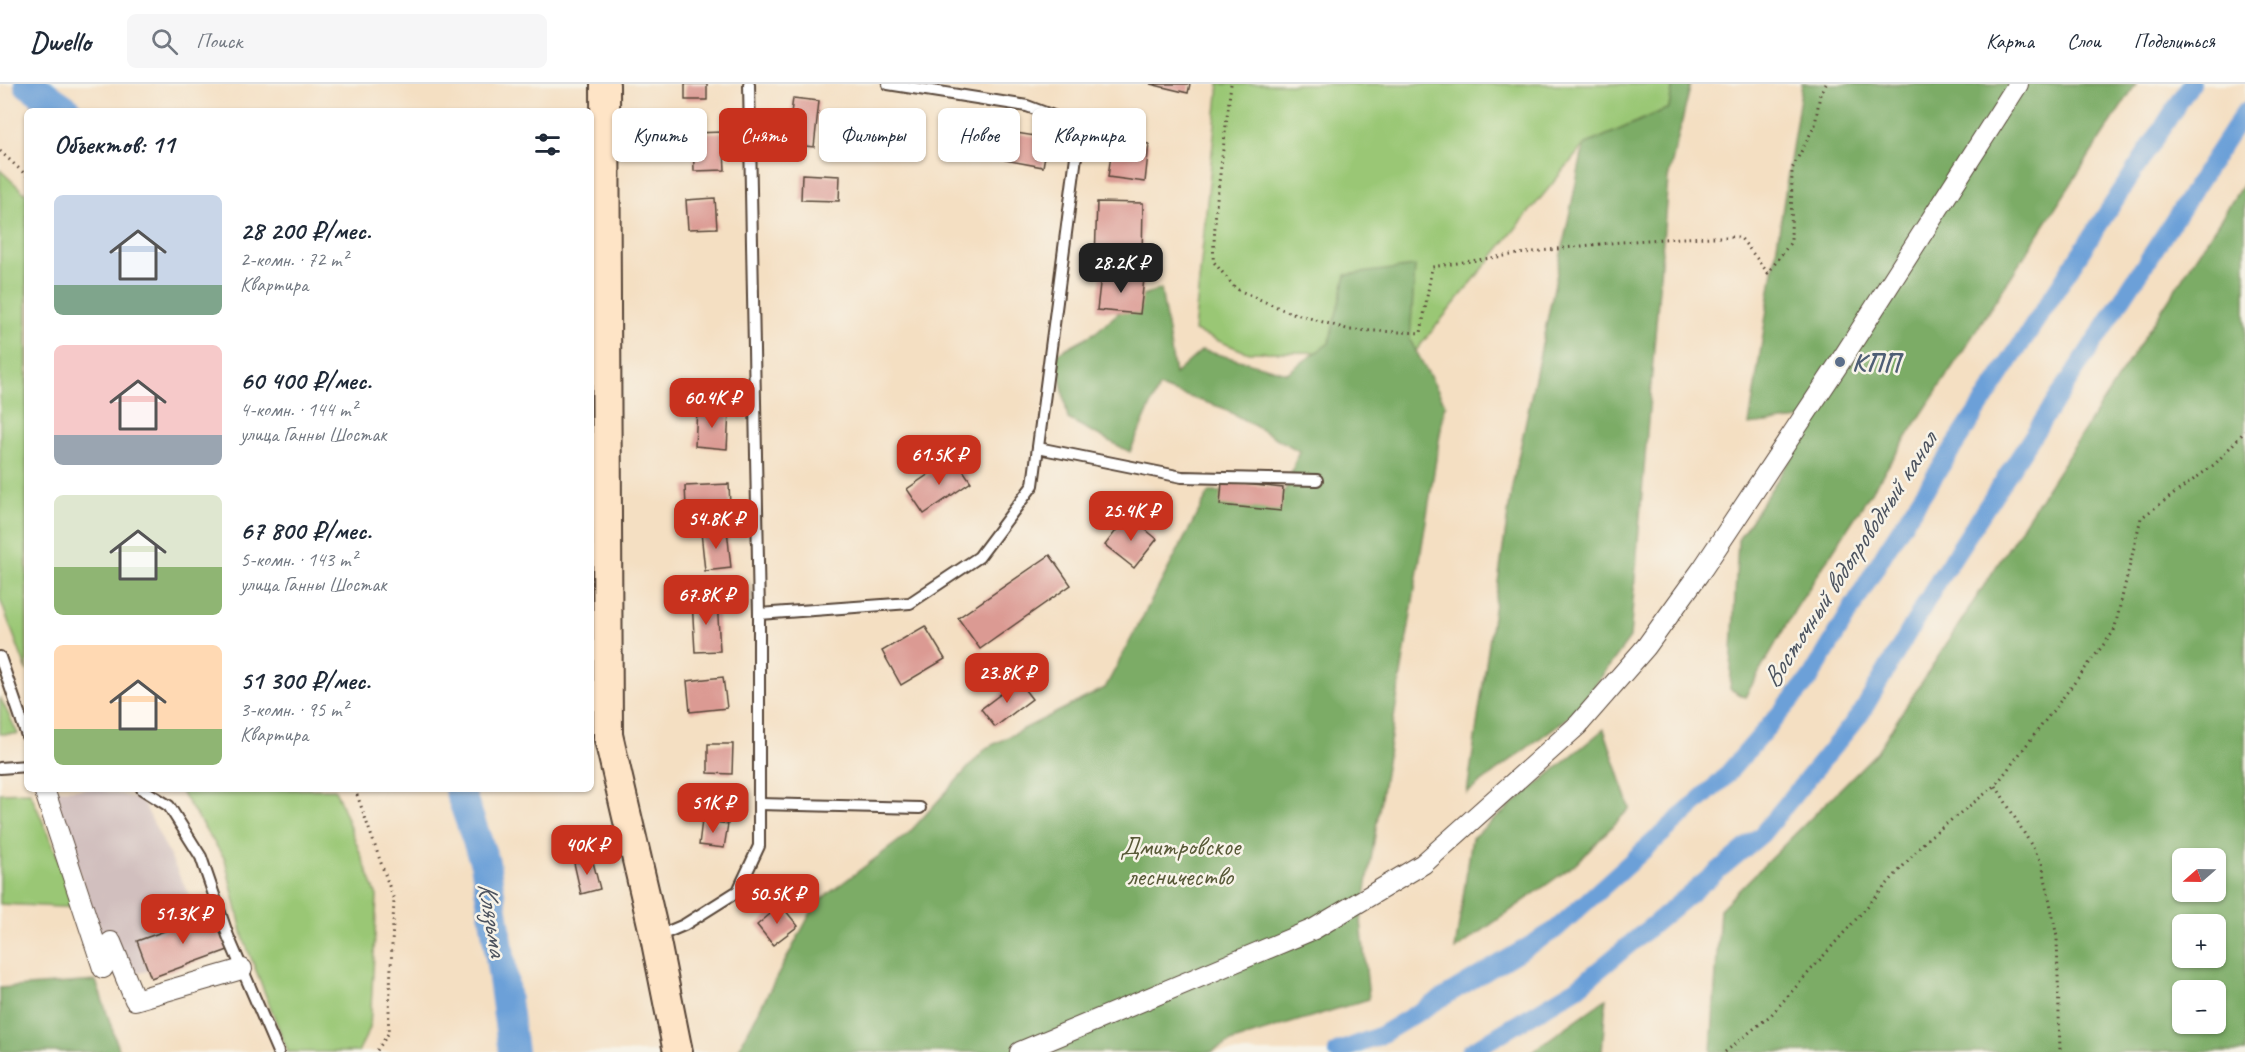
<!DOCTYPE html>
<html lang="ru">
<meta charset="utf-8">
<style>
:root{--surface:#fff;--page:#f6f6f7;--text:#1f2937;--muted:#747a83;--line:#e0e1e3;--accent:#c8321e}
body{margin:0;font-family:Caveat,sans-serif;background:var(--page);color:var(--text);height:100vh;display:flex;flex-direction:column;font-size:22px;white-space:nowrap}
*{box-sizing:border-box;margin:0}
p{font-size:20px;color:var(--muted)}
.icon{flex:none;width:33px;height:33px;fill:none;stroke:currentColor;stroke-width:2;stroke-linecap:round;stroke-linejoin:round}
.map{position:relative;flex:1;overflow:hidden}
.drawer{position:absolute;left:24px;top:24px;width:570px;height:684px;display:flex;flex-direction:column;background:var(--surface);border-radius:9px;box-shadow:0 2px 4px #0004}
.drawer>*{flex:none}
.hud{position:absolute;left:612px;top:24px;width:570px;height:54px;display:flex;gap:12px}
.needle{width:39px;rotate:250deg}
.fabs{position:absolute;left:2172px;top:764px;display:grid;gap:12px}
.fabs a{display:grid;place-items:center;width:54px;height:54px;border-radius:9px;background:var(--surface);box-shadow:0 2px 4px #0004;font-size:30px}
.price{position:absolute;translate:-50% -51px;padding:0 14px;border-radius:12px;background:var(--accent);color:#fff;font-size:20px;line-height:39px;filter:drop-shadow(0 2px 3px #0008)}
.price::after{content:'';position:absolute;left:50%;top:36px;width:18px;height:14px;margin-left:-9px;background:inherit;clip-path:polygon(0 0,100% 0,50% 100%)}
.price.active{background:#222;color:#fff}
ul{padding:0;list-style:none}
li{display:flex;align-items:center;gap:18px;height:150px;padding:0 30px}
li span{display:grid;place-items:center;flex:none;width:168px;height:120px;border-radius:9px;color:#555}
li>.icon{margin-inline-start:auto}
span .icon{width:72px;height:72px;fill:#fffc;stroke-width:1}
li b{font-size:26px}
h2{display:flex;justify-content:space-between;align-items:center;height:72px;padding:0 30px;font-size:26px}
.pill{padding:0 21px;border-radius:9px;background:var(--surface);box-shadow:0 2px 4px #0004;font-size:21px;line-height:54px}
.pill.active{background:var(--accent);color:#fff}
header{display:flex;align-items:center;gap:36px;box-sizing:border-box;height:84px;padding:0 30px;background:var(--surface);border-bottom:2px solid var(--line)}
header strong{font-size:28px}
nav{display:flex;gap:33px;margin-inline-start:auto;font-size:21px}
.search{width:420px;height:54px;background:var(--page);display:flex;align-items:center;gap:15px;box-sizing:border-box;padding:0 21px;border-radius:9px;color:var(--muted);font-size:22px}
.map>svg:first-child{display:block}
</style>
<header>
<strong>Dwello</strong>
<div class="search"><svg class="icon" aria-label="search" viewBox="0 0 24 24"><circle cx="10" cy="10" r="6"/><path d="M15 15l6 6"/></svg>Поиск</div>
<nav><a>Карта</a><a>Слои</a><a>Поделиться</a></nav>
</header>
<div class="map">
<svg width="2245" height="968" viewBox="0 0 2245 968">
<rect width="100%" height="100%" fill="#f7f3e8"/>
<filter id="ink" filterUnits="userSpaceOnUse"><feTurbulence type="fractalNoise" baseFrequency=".0167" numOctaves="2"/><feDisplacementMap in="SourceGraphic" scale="12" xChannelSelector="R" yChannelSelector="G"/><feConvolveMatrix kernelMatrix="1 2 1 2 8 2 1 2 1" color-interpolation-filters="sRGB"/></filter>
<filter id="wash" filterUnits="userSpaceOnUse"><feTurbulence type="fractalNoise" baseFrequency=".008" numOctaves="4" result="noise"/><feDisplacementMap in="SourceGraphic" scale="24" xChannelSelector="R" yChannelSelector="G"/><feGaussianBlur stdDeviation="1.35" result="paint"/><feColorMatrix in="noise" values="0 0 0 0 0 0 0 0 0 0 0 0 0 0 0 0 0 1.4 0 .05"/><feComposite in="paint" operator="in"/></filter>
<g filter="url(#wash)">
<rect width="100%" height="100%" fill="#f4dfc2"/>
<path fill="#d1bfbe" d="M49,705H98L142,716L219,871L117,894Z"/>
<g fill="#9ac775" stroke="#6a784a" stroke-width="1.5">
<path d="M1219,0H1673L1669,24L1584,61L1414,269L1246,268L1194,247Z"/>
<path d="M0,86L27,111V587L0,515Z"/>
<path d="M0,613L18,650H0Z"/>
<path d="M179,705H335L377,812L370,944L358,968H288L244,856L225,775Z"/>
<path d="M30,708L80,824L0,820V709Z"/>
</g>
<g fill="#7bac66" stroke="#5b6b42" stroke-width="1.5" fill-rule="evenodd">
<path d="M1673,0H1691L1668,95L1630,554L1576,627L1467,709L1512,403L1584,61L1669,24Z"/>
<path d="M1802,0H2136L1796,524L1745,613L1730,605L1738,456L1818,333L1749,341Z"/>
<path d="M2245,97V968H1711L1720,825L1876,669ZM2182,774H2216V807H2182ZM2182,840H2216V873H2182ZM2182,906H2216V939H2182Z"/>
<path d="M1415,182L1410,256L1445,320L1361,837L1369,915L1233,957L1211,968H737L816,819L908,750L986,664L1105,604L1209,408L1285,407L1299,367L1223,324L1159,303L1130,368L1068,335L1056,270L1096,248L1137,213L1161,205L1175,290L1202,266L1287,289L1329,259L1346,191Z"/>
<path d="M1604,645L1630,724L1577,779L1455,866L1472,754Z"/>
<path d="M96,897L120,968H0V904Z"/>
<path d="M1606,915L1602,968H1531Z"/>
</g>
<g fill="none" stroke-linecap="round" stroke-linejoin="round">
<g stroke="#6ca0d8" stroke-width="18">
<path d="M1337,968L1379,952L1555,846L1723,695L1811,593L1887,465L2191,0"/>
<path d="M1470,968L1577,904L1762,750L1862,628L1940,494L2245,27"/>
</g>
<g stroke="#6ca0d8" stroke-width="30">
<path d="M29,0L68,27"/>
<path d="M459,705L485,779L498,858L513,968"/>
</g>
</g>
<g id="blocks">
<g fill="#db9a93">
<rect x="685" y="0" width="22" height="16"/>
<path d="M1150,0H1190L1188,9Z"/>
<path d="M793,14L819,17L814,63L787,60Z"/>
<path d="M887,34L919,37L917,67L884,65Z"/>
<path d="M723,48L725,86L694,87L693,49Z"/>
<path d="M1010,48L1048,54L1043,83L1005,76Z"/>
<path d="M1113,55L1149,60L1145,98L1108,93Z"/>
<path d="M802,90L840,92L839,117L801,116Z"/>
<path d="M715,114L717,144L688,145L686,116Z"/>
<path d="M1097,118L1143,119L1142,176L1095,174Z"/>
<path d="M1101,191L1144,195L1140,230L1097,226Z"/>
<path d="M697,325L729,327L727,365L695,362Z"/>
<path d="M954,373L971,398L924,430L907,405Z"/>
<path d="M1222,398L1283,404L1281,427L1220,421Z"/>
<path d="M729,400L730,422L686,423L685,402Z"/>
<path d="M1128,431L1157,455L1134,484L1105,461Z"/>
<path d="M727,445L731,484L705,487L701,448Z"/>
<path d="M1050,471L1071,501L980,565L958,534Z"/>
<path d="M717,516L720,567L695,568L692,517Z"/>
<path d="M925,542L945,575L901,601L882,567Z"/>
<path d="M723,593L727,624L690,628L687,597Z"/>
<path d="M1018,597L1032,615L995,643L981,625Z"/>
<path d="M708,660H733L732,690L708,689Z"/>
<path d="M702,736L728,740L724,764L699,761Z"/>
<path d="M592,774L600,805L581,810L574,779Z"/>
<path d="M781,821L798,842L773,861L757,841Z"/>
<path d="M214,829L228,866L151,894L137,857Z"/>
</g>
</g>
</g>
<g filter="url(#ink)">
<use href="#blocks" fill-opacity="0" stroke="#574537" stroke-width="1.5"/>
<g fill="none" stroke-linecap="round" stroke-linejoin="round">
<defs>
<g id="service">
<path d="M1038,364L1182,393L1317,396"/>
<path d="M759,530L910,519L979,473L1033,401L1080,42L1027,22L888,0"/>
<path d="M0,573L27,652"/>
<path d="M0,684L27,682"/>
<path d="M142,705L169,722L201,773L228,852L278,968"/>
<path d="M759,720L920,724"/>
<path d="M656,853L684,841L738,807L759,762V530L749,0"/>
</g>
<g id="minor">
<path d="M44,705L103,884"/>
<path d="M111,858L135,916L242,885"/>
<path d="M1020,968L1314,845L1423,780L1578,641L1646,563L1703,484L1840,278L2018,0"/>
</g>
<path id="secondary" d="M605,0L608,651L655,853L678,968"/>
</defs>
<use href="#service" stroke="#574537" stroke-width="14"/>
<use href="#minor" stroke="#574537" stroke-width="22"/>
<use href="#secondary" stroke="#574537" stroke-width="32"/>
<g stroke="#574537" stroke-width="3" stroke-dasharray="1.5 4.5" stroke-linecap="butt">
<path d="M1231,0L1216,123L1213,177L1236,205L1286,227L1350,246L1421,249L1432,183C1533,167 1637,152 1740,153L1768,189L1791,158L1792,85L1815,41L1820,10L1826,0"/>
<path d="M0,67L27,92"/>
<path d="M1996,702L2042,779L2057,853L2060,968"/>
<path d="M355,705L394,816L388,950L376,968"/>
<path d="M1725,968L1771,931L1928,754L1995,702L2114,547L2141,434L2215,380L2245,347"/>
</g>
<use href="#service" stroke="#fff" stroke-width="10"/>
<use href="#minor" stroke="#fff" stroke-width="20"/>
<use href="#secondary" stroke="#fee4c6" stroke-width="28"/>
</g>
</g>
<circle fill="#5c6f8a" stroke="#f7f3e8" stroke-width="2" cx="1840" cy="278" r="6"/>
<g text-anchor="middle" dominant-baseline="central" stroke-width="5" stroke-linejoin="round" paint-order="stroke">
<g font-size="26" font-weight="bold" fill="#4e5e75" stroke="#f7f3e8" text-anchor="start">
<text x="1852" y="278">КПП</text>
</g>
<g font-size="26" fill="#585938" stroke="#f7f3e8">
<text x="1180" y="762">Дмитровское<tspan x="1180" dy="30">лесничество</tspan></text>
</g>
<g font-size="27" font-style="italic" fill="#4c535f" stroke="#f7f3e8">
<text transform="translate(1849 476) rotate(-57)">Восточный водопроводный канал</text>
<text transform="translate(493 835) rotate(81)">Клязьма</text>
</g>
</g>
</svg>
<div class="fabs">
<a><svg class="needle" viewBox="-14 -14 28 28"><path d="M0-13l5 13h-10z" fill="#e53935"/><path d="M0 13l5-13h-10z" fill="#747a83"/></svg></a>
<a>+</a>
<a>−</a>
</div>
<b class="price active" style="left:1121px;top:210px">28.2K ₽</b>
<b class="price" style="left:712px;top:345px">60.4K ₽</b>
<b class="price" style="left:939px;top:402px">61.5K ₽</b>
<b class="price" style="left:1131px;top:458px">25.4K ₽</b>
<b class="price" style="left:716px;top:466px">54.8K ₽</b>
<b class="price" style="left:706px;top:542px">67.8K ₽</b>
<b class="price" style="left:1007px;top:620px">23.8K ₽</b>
<b class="price" style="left:713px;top:750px">51K ₽</b>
<b class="price" style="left:587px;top:792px">40K ₽</b>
<b class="price" style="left:777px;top:841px">50.5K ₽</b>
<b class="price" style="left:183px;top:861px">51.3K ₽</b>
<div class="hud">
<a class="pill">Купить</a>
<a class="pill active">Снять</a>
<a class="pill">Фильтры</a>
<a class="pill">Новое</a>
<a class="pill">Квартира</a>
</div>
<section class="drawer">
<h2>Объектов: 11<svg class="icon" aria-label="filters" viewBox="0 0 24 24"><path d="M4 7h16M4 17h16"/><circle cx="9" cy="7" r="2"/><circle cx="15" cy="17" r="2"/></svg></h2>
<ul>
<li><span style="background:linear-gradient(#c9d6e8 75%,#7fa58c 0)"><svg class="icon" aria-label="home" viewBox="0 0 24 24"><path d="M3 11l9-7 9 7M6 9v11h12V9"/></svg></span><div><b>28 200 ₽/мес.</b><p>2-комн. · 72 m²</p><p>Квартира</p></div></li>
<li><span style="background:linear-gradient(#f6c9c9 75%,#9aa5b1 0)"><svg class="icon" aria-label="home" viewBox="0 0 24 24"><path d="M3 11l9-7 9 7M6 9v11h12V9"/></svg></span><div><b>60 400 ₽/мес.</b><p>4-комн. · 144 m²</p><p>улица Ганны Шостак</p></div></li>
<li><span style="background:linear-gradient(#dfe7d0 60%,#8fb573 0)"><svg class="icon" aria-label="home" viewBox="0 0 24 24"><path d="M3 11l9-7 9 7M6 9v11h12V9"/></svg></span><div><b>67 800 ₽/мес.</b><p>5-комн. · 143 m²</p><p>улица Ганны Шостак</p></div></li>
<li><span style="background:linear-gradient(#ffd9b3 70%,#8fb573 0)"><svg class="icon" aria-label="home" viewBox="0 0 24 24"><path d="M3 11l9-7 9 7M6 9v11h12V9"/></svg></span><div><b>51 300 ₽/мес.</b><p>3-комн. · 95 m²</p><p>Квартира</p></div></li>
</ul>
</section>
</div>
